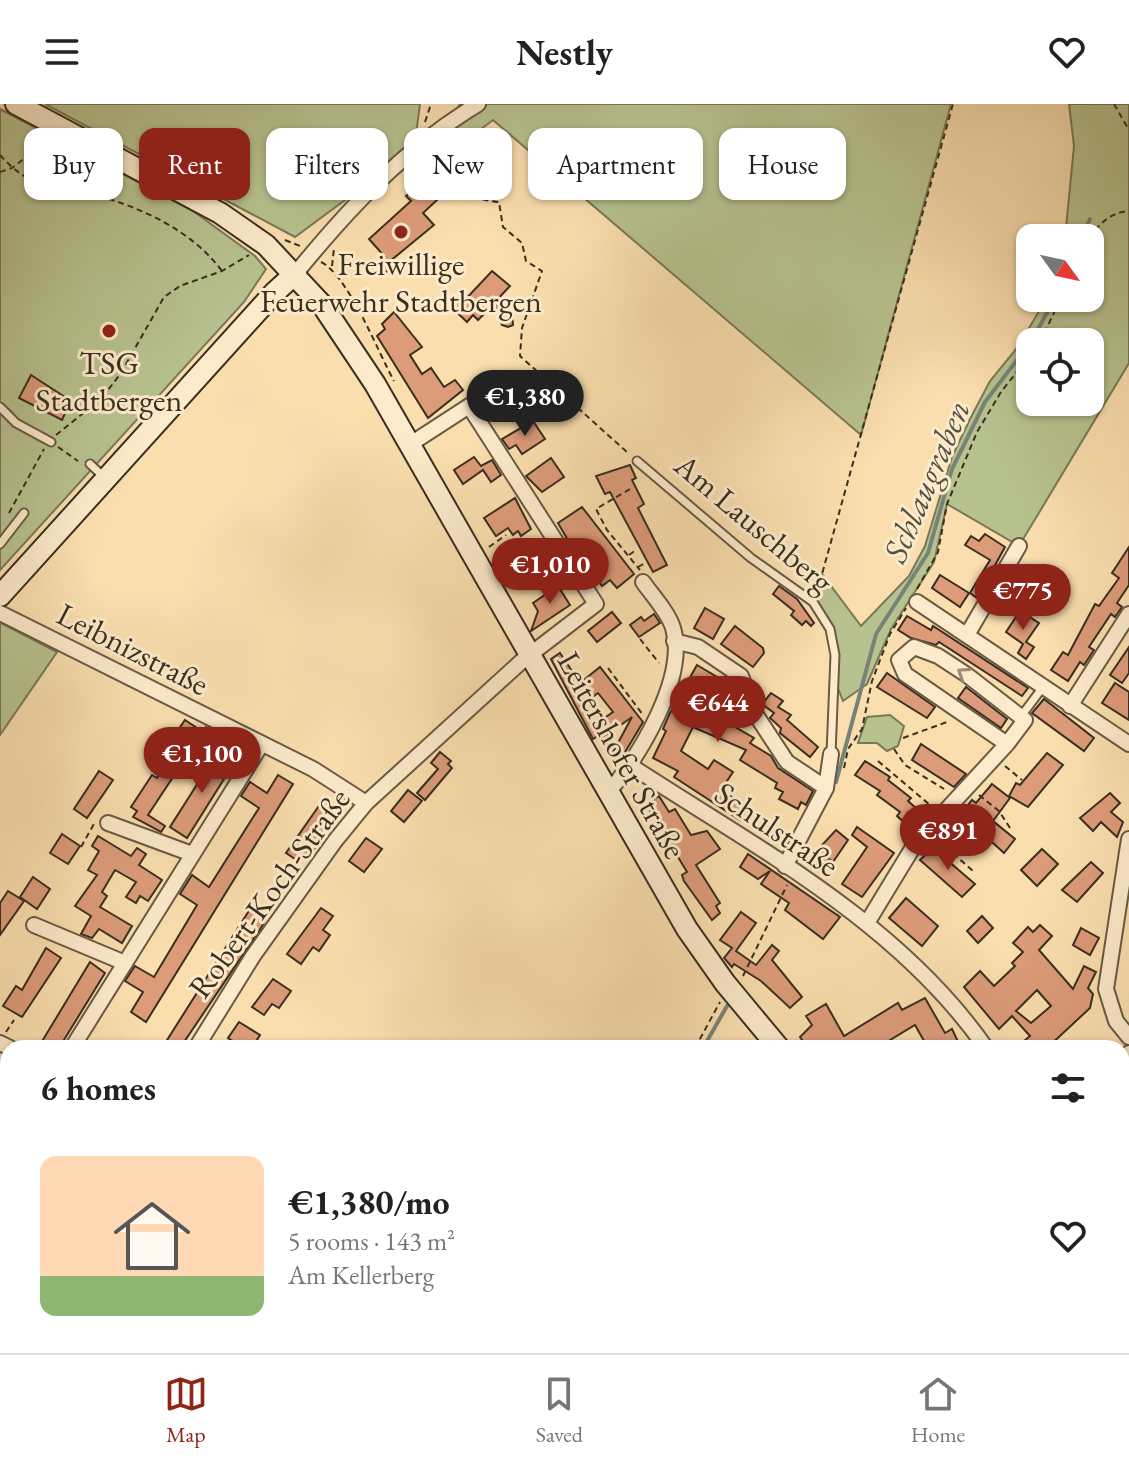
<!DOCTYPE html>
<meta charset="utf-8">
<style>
:root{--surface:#fff;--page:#f6f6f6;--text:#222;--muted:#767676;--line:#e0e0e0;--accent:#8f2418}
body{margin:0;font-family:"EB Garamond",serif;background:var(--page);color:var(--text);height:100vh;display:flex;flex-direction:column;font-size:30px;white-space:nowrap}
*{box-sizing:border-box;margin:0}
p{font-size:26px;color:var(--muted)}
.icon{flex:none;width:44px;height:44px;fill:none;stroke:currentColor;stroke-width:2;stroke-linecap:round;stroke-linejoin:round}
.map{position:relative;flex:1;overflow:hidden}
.sheet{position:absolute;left:0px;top:936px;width:1130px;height:314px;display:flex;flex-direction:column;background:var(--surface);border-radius:24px 24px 0 0;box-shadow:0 2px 6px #0004}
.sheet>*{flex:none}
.top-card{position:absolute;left:24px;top:24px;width:1082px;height:72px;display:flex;gap:16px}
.needle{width:52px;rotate:123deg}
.buttons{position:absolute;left:1016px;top:120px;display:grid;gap:16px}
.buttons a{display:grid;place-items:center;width:88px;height:88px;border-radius:16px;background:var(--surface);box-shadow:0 2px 6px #0004;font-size:40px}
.price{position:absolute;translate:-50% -68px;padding:0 18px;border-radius:28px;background:var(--accent);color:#fff;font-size:26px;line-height:52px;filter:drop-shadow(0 2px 4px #0008)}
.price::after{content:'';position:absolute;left:50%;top:48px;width:24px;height:18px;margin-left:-12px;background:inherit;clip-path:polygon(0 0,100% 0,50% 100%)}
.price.current{background:#222;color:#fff}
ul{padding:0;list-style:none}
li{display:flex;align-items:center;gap:24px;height:200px;padding:0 40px}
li+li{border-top:2px solid var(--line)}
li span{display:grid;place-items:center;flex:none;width:224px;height:160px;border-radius:16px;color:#555}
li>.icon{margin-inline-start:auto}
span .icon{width:96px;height:96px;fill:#fffc;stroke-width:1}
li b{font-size:34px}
h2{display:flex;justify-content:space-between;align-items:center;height:96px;padding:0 40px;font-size:34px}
.chip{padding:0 28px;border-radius:16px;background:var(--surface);box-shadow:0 2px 6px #0004;font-size:28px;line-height:72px}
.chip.current{background:var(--accent);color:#fff}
header{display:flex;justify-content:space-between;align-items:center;height:104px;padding:0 40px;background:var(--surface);font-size:36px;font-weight:700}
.menu{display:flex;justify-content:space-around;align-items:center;height:112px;border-top:2px solid var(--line);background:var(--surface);font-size:22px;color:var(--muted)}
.menu a{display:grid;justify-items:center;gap:4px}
.menu .current{color:var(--accent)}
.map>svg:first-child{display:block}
</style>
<header><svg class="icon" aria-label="menu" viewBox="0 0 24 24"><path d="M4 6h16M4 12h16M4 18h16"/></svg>Nestly<svg class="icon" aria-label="heart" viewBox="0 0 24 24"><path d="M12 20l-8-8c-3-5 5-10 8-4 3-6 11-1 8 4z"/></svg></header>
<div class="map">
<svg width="1129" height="1249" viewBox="0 0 1129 1249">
<rect width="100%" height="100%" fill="#fadeae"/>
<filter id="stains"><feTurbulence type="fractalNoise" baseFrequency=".0025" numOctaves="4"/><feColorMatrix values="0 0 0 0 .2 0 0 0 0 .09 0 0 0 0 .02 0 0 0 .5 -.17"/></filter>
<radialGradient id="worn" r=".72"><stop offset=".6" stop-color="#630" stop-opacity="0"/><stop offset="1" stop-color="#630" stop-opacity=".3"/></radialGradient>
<g fill="#b7c28f" stroke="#787858" stroke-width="2" fill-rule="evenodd">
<path d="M45,0H420L414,45L295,133Z"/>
<path d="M460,0H951L861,331L493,16L434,61L421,47L450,17Z"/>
<path d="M1069,0H1129V259L1019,442L947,400L934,458L891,525L867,580L843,597L836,579L830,525L813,498L822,470L861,522L909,472L925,442L952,353L970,315L990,277L1017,244L1047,194H1090V134H1065L1074,42ZM1030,238H1090V298H1030Z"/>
<path d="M0,5L193,107L255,152L266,165L244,198L0,466Z"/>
<path d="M1,519L57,548L0,631V520Z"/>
<path d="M890,611L904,622L898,642L887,647L877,639H858L867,613Z"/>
</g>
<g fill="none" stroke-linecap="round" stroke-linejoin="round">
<g stroke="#778378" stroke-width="4">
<path d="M1081,134L1090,115"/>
<path d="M1031,238L1055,194"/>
<path d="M836,678L876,530L928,449L952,365L985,298L1030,239"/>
<path d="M703,944L727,902"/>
<path d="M559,1249L561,1242"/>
</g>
</g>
<g fill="#dc9b79" stroke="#392e20" stroke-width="2" fill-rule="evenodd">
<path d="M436,67L451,83L423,109L434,121L389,158V166L381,172L373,163L385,153L369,135L411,97L406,92Z"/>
<path d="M492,167L510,182L494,199L512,210L513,221L508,223L502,221L494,200L478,216L473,211L467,218L451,203L458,195L463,198Z"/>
<path d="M394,208L422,243L410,251L422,270L431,264L444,283L455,276L463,286L428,314L377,232L385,225L382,220Z"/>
<path d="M31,271L71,297L62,316L19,294Z"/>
<path d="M509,281L521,299L501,313L492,306L486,310L480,300Z"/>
<path d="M533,317L545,335L522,350L516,341L509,345L502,335Z"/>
<path d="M474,353L481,362L492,356L501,371L491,378L483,366L463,380L454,366Z"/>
<path d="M551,354L564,373L542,388L526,372Z"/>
<path d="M630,361L636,374L632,376L644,400L638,404L667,461L653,468L610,388L605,390L596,372Z"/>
<path d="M515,394L531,425L521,432L518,427L513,431L508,424L496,432L484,414Z"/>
<path d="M582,403L634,470L617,484L610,476L602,482L585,458L582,460L558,419Z"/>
<path d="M985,430L1005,443L977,494L970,489L990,456L965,441L971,432L979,437Z"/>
<path d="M536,442L546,458L523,473L512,457Z"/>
<path d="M1129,443V481L1117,499L1122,503L1115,513L1111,510L1089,543L1094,546L1084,561L1080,558L1068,577L1051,566L1063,548L1068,551L1095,500L1099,502L1119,474L1112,469Z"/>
<path d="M940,471L969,489L960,503L932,484Z"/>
<path d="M1048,476L1064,486L1053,502L1038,492Z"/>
<path d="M558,482L570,501L531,527L538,507L533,499Z"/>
<path d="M779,482L797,495L814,519L811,522L806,517L802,521L791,511L794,507L773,490Z"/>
<path d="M705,504L724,515L713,535L694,524Z"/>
<path d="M1020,507L1039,519L1026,538L1034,543L1026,555L1018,549L1023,540L1006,528Z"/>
<path d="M612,508L621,519L597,538L588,527Z"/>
<path d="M654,510L660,519L639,533L630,521L641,513L644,517Z"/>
<path d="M907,512L931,526L933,522L1028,584L1022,592L939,538L936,541L911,534L898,526Z"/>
<path d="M735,522L763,544L764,549L753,563L721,540Z"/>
<path d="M1129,543V569L1122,579L1110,571Z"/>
<path d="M560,549L580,579L600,563L643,618L621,655L613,648L632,613L604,633L601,630L593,635L551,555ZM598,589L613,608L594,621L580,602Z"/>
<path d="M697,561L734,583L733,594L742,605L730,620L754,634L750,639L771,652L778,664L813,687L806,701L801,698L798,705L779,695L783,688L775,684L777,679L740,656L746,646L693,623L681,647L708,665L714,656L733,668L721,686L748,703L740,716L674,673L678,667L653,654L666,627L663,625L669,611Z"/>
<path d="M887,569L935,603L927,614L877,583Z"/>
<path d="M1115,579L1129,588V616L1102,599Z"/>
<path d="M966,583L1007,615L1001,624L958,594Z"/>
<path d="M771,589L783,597L778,603L791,611L787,616L818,643L810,653L780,629L781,624L770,614L774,609L762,600Z"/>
<path d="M1044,595L1094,634L1084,647L1032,609Z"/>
<path d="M185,616L200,626L190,641L174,632Z"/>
<path d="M206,623L230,637L223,648L200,633Z"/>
<path d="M921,640L966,670L954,683L912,656Z"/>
<path d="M440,648L451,657L448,660L452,664L425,696L417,689L438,665L431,659Z"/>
<path d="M217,649L234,659L187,734L170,723Z"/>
<path d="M1047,649L1063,661L1028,703L1009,692L1016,679L1020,681Z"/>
<path d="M865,657L890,673L888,676L911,694L908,697L926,713L914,727L897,712L900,708L877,691L880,687L855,671Z"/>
<path d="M162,666L173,673L148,711L165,722L161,728L133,713L137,707L131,703L152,671L157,674Z"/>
<path d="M99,667L113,676L87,714L74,705Z"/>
<path d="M278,671L293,680L146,918L131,908L143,888L125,877L135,862L154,873L197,801L180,790L192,771L209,783L259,704L241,692L250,678L267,689Z"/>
<path d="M992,680L1010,694L993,717L1015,735L1004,749L961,710L972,696L976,699Z"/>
<path d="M408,686L422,697L404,718L391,707Z"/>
<path d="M1110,689L1120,699L1111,708L1123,718L1117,733L1101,718L1093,727L1080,714Z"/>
<path d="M659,692L669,708L675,705L691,731L707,727L720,745L696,761L720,799L716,802L720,809L712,816L684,777L682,771L687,768L646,700Z"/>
<path d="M323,696L339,706L309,753L303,750L298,757L286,749Z"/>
<path d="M857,723L894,749L862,793L842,780L867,743L852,731Z"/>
<path d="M836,726L848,736L833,758L829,755L821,765L808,756Z"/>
<path d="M62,730L80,742L68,760L50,749Z"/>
<path d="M98,732L131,752L137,744L146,750L139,761L162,776L148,797L140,792L136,799L126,793L136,778L115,766L102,788L107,792L100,803L132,822L122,839L99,825L92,834L81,830L91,812L75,802L97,771L88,766L99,747L92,742Z"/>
<path d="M366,734L382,745L364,768L349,757Z"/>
<path d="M933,744L975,780L962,793L920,756Z"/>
<path d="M1042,745L1058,760L1037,782L1021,766Z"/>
<path d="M748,750L840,813L823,835L785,806L789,799L761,780L770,767L758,775L740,763Z"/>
<path d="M1091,758L1103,769L1077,798L1062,786Z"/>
<path d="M33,773L50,785L37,805L20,793Z"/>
<path d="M8,787L24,797L0,831V799Z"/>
<path d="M906,794L938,822L922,842L889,814Z"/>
<path d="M321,804L333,812L323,826L330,831L319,847L313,843L301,860L287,850Z"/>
<path d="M250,805L266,815L261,824L180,944H162Z"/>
<path d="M741,808L756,819L736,847L756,861L772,841L779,847L772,856L802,893L790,904L761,877L734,860L732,863L724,854L732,844L720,836Z"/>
<path d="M982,812L993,824L978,839L967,827Z"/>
<path d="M1040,821L1052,832L1039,846L1073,885L1084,862L1096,868L1088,884L1093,890L1090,904L1047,944H1016L1030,932L1012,912L999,925L964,883L980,867L994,882L1015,862L1012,859L1023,848L1013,839L1028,823L1033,828ZM1037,886L1051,902L1031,919L1016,907Z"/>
<path d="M1081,824L1099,834L1090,851L1073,841Z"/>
<path d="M46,844L61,854L22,913L3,902L16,882L22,886Z"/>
<path d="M90,858L105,869L59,944H38Z"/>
<path d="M273,875L291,887L279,904L272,900L264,911L252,903Z"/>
<path d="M925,894L945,929L952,925L961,944H928L915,921L877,944H808L800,933L812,921L806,912L826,900L844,932L898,899L902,906Z"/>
<path d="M239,918L260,931L252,944L245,939L242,944L228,934Z"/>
</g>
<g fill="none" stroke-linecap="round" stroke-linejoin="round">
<defs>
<g id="lane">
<path d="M0,303L16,319L51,338"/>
<path d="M637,357L751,454L813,498L830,525L835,551L831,650"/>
<path d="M90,360L105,374"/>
<path d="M0,440L24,409"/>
<path d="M1022,611L1043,583"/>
<path d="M502,1242V1249"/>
<path d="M323,1249L327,1242"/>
</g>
<g id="street">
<path d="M296,169C350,103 404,45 478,0"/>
<path d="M917,498L1129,640"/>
<path d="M0,509L313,665L366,699"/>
<path d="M967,531L1019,442"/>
<path d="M674,537L698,543L741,572L754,608L787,658L826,684L785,762"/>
<path d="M1070,602L1129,510"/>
<path d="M631,662C757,744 898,818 986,944"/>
<path d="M826,684L831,650"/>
<path d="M607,690C638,654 688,574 673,524C668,508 652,491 643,478"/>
<path d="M108,719L192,750"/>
<path d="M1129,735L1106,885L1116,917L1129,933"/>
<path d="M867,819L915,740L1007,640L1025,616L967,571L938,552L914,543L899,556L905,570L1007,640"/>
<path d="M34,821L125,859"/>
<path d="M0,939L10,944"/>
<path d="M72,944L261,641"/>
<path d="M196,944L253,852L335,737L366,699L523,556L596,500L469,302L409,341"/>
<path d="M1122,955L1129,949"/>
<path d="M0,1058L8,1046"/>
<path d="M1122,1169L1129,1175"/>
<path d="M0,1231L8,1236"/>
<path d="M17,1242L28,1249"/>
<path d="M602,1246L612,1249"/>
<path d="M187,1249L192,1242"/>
<path d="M716,1249L720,1242"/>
<path d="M905,1249L915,1242"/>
</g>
<g id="secondary">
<path d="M16,0L220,109L266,141L323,202L375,280L687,825L725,879L779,944"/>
<path d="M0,492L274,189L296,169"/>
<path d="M1122,1241L1129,1243"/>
<path d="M974,1242L978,1249"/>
<path d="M1050,1249L1063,1242"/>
</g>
</defs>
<use href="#lane" stroke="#695a44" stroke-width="11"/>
<use href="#street" stroke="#695a44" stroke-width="18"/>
<use href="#secondary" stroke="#392e20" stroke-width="24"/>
<g stroke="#392e20" stroke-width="2" stroke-dasharray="6 4" stroke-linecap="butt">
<path d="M1114,0L1129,26"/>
<path d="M425,18L431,0"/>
<path d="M0,51C33,88 55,80 99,92C145,105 193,128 222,167"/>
<path d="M427,54C449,76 466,96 499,98L503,123L522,139L526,157L542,167L522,224L520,252L628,349"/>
<path d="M0,68L12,64L48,36"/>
<path d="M1089,134C1099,120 1111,108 1129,107"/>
<path d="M285,136L300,142"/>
<path d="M321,158C348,171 378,248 394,277"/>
<path d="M332,162L334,144"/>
<path d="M285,203L296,196"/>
<path d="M1040,238L1061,194"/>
<path d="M56,331L102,294L121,269L164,193L180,182L222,167L249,151"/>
<path d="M58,343L78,357"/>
<path d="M630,385L596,405L607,426L640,466"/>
<path d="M9,409L44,345"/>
<path d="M489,443L506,431"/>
<path d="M629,451L636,446"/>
<path d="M638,463L645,459"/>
<path d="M510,482L534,471"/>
<path d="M917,485L938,448L947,400L977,328L1001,288L1030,251"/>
<path d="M817,488L953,0"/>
<path d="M640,535L659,559"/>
<path d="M608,564L643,611"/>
<path d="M903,634L947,618"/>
<path d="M894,645L905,661L944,685"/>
<path d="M878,657L930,701"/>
<path d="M1005,662L1022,676"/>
<path d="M844,664L848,645L862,625L872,577L890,530L906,504"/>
<path d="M979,691L999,707L1010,724"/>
<path d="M938,736L973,767"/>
<path d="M81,743L94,720"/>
<path d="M743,872L787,781"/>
<path d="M6,928L14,916"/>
<path d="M695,944L720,898"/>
<path d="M245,1242L252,1249"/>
<path d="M437,1249L439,1242"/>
<path d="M529,1249L531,1242"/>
<path d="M549,1249L552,1242"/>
</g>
<use href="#lane" stroke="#fceaca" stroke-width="7"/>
<use href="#street" stroke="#fceaca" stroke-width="14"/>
<use href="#secondary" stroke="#fceaca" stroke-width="20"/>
</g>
<defs><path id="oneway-chevron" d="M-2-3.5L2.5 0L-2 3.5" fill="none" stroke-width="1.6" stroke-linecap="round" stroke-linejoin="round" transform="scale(2)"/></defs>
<use stroke="#9a8c75" href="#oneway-chevron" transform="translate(963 569) rotate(-147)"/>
<g fill="#8f2418" stroke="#fceaca" stroke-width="3">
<circle cx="401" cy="128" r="8"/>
<circle cx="109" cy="227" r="8"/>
</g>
<g text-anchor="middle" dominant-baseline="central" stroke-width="6" stroke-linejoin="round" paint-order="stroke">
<g font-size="32" fill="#392e20" stroke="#fceaca">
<text x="401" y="160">Freiwillige<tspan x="401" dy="37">Feuerwehr Stadtbergen</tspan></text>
<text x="109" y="259">TSG<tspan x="109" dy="37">Stadtbergen</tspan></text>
</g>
<g font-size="32" fill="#392e20" stroke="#fceaca">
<text transform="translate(754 419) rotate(40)">Am Lauschberg</text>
<text transform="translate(133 545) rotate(27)">Leibnizstraße</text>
<text transform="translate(622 651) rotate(61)">Leitershofer Straße</text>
<text transform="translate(777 725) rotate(34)">Schulstraße</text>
<text transform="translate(269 789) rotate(-54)">Robert-Koch-Straße</text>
</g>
<g font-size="34" font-style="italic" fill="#535144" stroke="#fceaca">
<text transform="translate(926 377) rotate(-67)">Schlaugraben</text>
</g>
</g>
<rect width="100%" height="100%" filter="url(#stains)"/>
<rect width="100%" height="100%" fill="url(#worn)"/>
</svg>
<div class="buttons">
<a><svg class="needle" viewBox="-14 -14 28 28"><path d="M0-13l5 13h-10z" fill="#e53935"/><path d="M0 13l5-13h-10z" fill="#767676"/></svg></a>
<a><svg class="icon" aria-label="locate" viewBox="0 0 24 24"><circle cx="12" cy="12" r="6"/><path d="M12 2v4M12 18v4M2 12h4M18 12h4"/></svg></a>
</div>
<b class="price current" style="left:525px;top:334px">€1,380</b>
<b class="price" style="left:550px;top:502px">€1,010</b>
<b class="price" style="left:1023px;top:528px">€775</b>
<b class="price" style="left:718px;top:640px">€644</b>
<b class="price" style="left:202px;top:691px">€1,100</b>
<b class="price" style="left:948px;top:768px">€891</b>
<div class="top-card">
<a class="chip">Buy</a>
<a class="chip current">Rent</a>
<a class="chip">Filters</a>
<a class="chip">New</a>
<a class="chip">Apartment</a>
<a class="chip">House</a>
</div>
<section class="sheet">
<h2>6 homes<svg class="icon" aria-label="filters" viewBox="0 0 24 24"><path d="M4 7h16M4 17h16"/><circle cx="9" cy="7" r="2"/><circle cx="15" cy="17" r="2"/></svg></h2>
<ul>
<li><span style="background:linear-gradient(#ffd9b3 75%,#8fb573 0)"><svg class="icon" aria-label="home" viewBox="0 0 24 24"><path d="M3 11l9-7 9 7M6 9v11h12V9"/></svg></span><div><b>€1,380/mo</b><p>5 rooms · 143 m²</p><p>Am Kellerberg</p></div><svg class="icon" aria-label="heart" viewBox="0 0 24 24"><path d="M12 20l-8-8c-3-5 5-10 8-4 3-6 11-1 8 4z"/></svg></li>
</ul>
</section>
</div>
<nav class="menu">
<a class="current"><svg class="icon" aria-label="map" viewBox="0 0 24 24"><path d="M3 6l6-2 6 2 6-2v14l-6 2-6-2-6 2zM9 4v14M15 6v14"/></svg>Map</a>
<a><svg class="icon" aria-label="saved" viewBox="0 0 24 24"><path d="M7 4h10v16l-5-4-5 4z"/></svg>Saved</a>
<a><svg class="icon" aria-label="home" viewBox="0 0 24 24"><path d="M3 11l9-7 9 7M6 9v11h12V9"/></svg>Home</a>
</nav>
